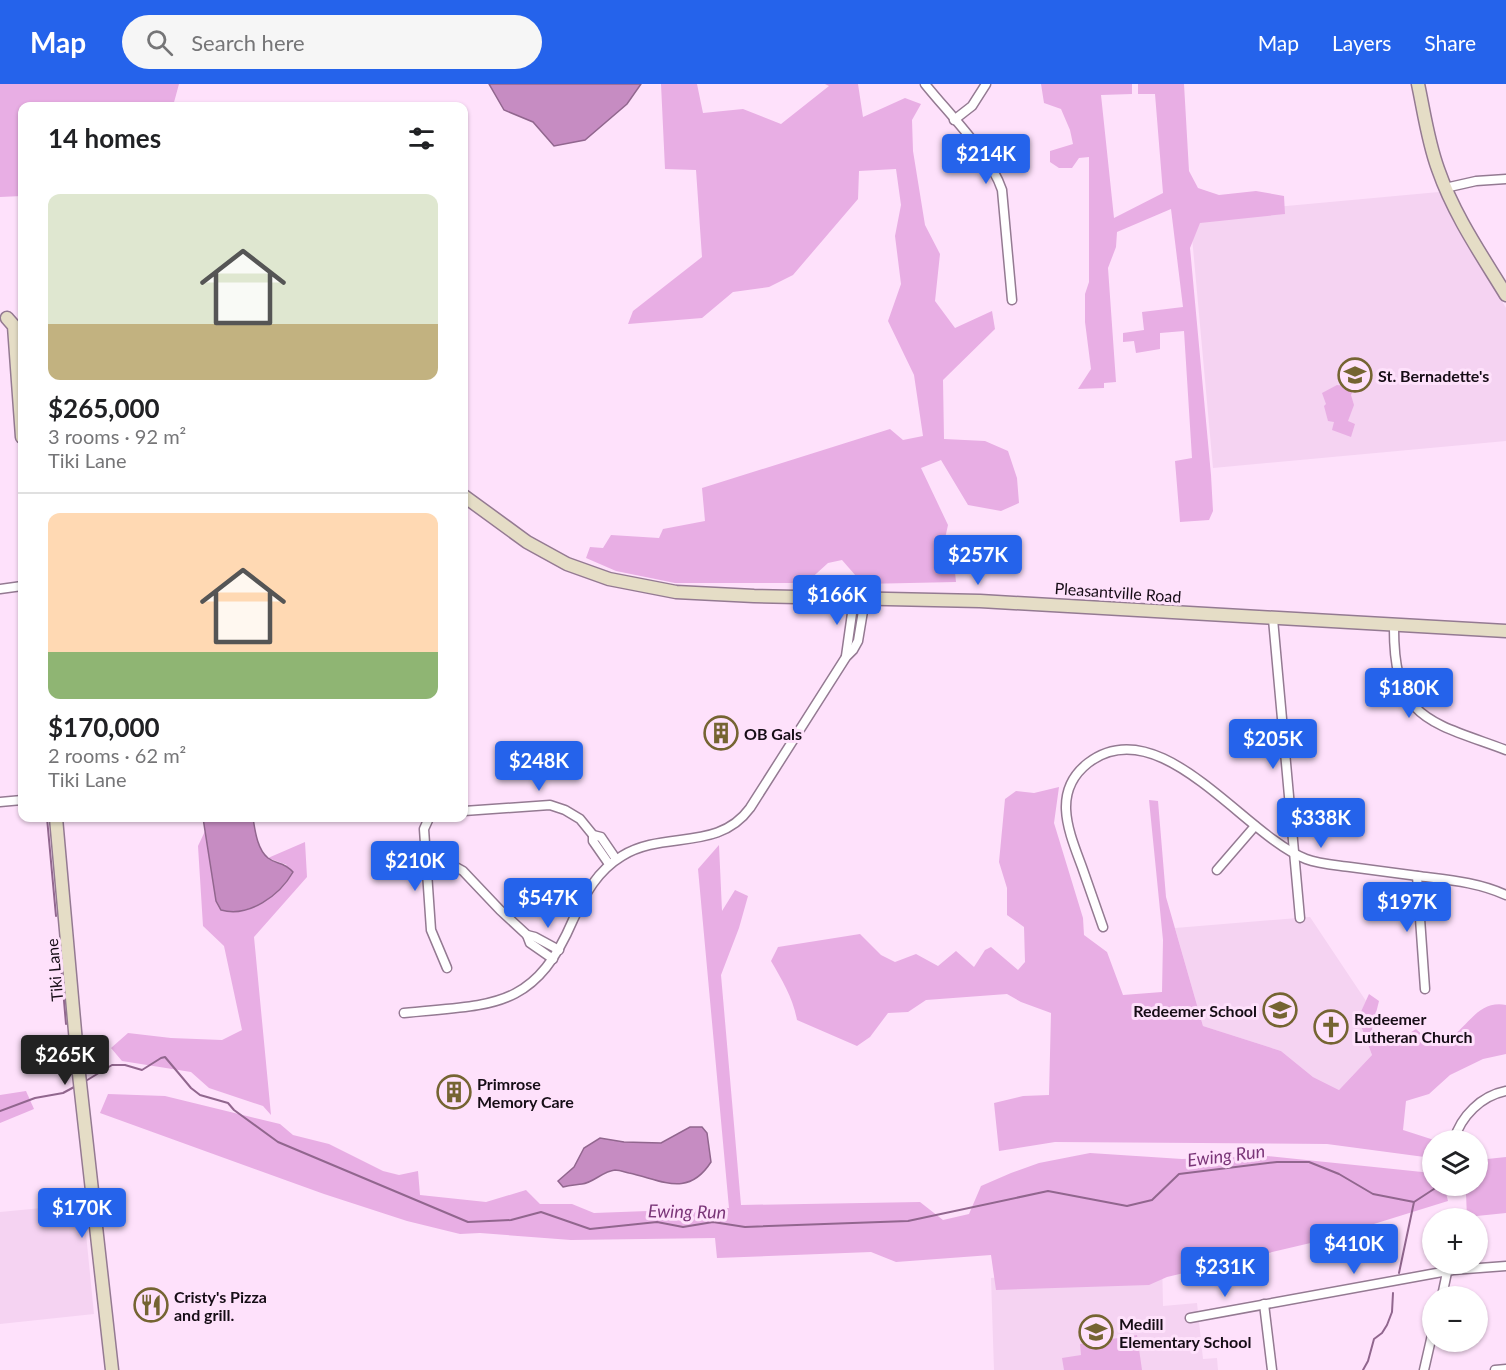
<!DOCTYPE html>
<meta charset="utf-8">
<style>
:root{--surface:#fff;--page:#f6f6f6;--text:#202124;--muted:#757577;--line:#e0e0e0;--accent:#2563eb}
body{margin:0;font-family:Lato,sans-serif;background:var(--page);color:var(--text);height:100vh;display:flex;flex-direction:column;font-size:22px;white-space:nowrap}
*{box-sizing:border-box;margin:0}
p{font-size:20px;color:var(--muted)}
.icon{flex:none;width:33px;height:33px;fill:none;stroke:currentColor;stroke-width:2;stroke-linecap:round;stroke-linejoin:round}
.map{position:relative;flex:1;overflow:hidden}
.sheet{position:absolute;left:18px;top:18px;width:450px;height:720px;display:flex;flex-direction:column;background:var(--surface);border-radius:12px;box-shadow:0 2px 4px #0004}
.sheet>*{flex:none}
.controls{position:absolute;left:1422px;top:1046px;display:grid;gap:12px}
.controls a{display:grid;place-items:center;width:66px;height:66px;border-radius:50%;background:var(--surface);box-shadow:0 2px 4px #0004;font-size:30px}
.price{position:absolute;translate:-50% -51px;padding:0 14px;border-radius:6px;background:var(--accent);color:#fff;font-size:20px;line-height:39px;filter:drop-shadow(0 2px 3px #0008)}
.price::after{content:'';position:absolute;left:50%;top:36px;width:18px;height:14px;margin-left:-9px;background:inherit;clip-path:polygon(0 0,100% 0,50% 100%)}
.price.active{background:#222;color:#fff}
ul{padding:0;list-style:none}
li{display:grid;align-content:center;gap:12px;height:318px;padding:0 30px}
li+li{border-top:2px solid var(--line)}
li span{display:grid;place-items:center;height:186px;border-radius:12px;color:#555}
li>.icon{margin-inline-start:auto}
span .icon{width:108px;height:108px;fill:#fffc;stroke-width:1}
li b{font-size:26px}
h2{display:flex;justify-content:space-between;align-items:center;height:72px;padding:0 30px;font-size:26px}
header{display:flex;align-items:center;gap:36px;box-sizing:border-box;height:84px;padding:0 30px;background:var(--accent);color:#fff}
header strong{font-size:28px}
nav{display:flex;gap:33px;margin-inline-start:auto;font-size:21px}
.search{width:420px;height:54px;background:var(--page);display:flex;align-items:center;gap:15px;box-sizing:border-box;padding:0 21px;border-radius:33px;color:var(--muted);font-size:22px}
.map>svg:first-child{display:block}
</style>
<header>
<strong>Map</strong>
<div class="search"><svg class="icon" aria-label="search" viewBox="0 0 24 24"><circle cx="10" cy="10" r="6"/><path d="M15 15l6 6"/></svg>Search here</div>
<nav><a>Map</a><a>Layers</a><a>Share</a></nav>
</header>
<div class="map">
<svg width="1506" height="1286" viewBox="0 0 1506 1286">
<rect width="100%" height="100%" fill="#fee1fb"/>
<g fill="#f5d3f2">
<path d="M1439,108L1506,224V357L1213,384L1190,131Z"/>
<path d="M1310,833L1366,917L1358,934L1372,971L1339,1006L1313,993L1281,967L1203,942L1175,844Z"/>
<path d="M83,1120L94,1230L0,1240V1128Z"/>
<path d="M1162,1172L1163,1222L1197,1219L1203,1275L1217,1274L1218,1286H994L991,1194L1083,1185Z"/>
</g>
<g fill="#e8aee4">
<path d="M0,0H179L173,22H22V112L0,113Z"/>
<path d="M661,0H697L703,29L743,25L781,40L829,2L825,0H858L863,33L905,14L921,20L912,36L913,67L925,141L940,170L935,217L955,244L992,227L995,245L943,296L944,355L985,357L1008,367L1017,394L1019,419L1001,427L968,421L941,376L921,384L948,441L942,468L954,479L956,498L863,500L842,476L828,479L806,499H675L616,487L586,474L590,463L603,464L611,451L659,454L663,445L705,437L702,404L890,345L903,356L923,352L914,291L888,237L901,200L895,152L901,121L896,85L859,87L858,115L793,191L769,203L733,208L702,234L628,240L633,227L702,173L696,86L665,85Z"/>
<path d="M1041,0H1132V10L1101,11L1114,134L1163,109L1155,10H1138V0H1184L1189,87L1198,104L1219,111L1256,107L1284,112L1285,130L1200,139L1190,164L1211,391L1213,427L1209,436L1180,438L1175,377L1192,374L1184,247L1160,249V265L1136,269L1134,257L1123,258V249L1144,246L1142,228L1183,223L1171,125L1117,148L1116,163L1108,184L1116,298L1104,299V304L1078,305L1091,285L1085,238V210L1089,198V73L1079,74L1072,84H1059L1050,78V67L1073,60L1070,46L1061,25L1044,19Z"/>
<path d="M1337,301L1345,302L1353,306L1351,311L1354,321L1348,337L1355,340L1351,353L1332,346L1334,338L1328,337L1324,322L1326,320L1322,309Z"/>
<path d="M1059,703L1054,739L1083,834L1084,851L1107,868L1123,911L1162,908L1163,856L1149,716L1158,717L1166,813L1203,942L1281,967L1313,993L1339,1006L1372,971L1358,934L1369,910L1379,917L1372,945L1381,958L1397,957L1416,945L1431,959C1437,958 1445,957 1450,954C1469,941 1479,916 1506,921V970L1483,975L1450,991L1429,1010L1406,1017L1403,1046L1434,1056L1432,1074L1327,1060L1055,1058L999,1067L994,1019L1023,1012L1049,1011L1051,929L1021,918L1007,910L926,916L908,928L888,929L870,953L857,962L797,936C793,914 782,896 771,877L778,863L860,850L881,871L895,878L916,870L938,882L956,867L974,883L985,866L991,863L1018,886L1025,878L1024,843L1007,831V804L999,778L1005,715L1016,707L1034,709Z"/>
<path d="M206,745L216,817L287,781L268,774L305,758L307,793L254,853L271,1031L263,1022L209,1004L191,988L122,977L111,964L128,949L171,954L222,956L242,946L224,862L203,842L198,762Z"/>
<path d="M719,761L722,827L735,806L748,812L739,844L721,891L741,1121L920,1118L943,1136L969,1130L981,1102L1011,1089L1039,1079L1090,1069L1182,1075L1267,1072L1432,1089V1101H1444L1448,1117L1319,1157L1167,1193L1149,1201L996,1206L991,1171L896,1178L871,1168L717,1174L715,1154L571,1156L480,1149L460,1150L407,1137L324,1110L100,1029L108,1010L165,1012L280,1040L293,1051L329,1060L383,1087L399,1091L418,1087L420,1111L486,1118L526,1106L540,1120H572L594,1129L729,1124L698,785Z"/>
<path d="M26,1007L34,1025L0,1039V1011Z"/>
<path d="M1506,1073V1129L1467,1133L1466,1110L1459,1106L1462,1101H1478V1076Z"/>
<path d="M1137,1251L1142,1286H1064L1062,1274L1081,1271L1080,1260Z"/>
</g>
<g fill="#c68cc2" stroke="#91668e" stroke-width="1.5">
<path d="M489,0H641L627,20L585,56L554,62L533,38L504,26Z"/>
<path d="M203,734H253C255,746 257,765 268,774C277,781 283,777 293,788C280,811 249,834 221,826L216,817Z"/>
<path d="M690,1043H702L707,1049L711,1078C688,1114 662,1096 629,1089C625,1088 619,1086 615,1086C603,1087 593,1099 582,1100C575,1101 570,1101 563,1103L558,1097L574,1083L584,1064L600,1054L624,1058L661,1059Z"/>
</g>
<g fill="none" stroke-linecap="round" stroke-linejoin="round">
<g stroke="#91668e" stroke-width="2">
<path d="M47,734L56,832"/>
<path d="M60,870L66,940"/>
<path d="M84,998L112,981H125L142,986L161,974L165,973L191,1004L200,1011L228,1019L234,1026L278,1058L468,1138L511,1136L541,1128L590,1145L657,1138L683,1143L713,1138L745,1143L908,1137L1048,1107L1127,1122L1152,1116L1179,1090L1277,1078H1309L1339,1090L1373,1110L1414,1118L1440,1101"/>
<path d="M0,1027L35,1014L63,1009L76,1002"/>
<path d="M1399,1189L1414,1118"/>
<path d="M1363,1286L1368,1277L1374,1255L1382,1249L1387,1241L1392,1228L1393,1209"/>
</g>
<defs>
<g id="street">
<path d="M925,0C949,30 990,70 1002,106L1012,216"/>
<path d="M954,36L972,22L986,0"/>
<path d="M1445,104L1476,97L1506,95"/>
<path d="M0,505L22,502"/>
<path d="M1273,535L1300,834"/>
<path d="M1394,540C1393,636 1428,637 1506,666"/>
<path d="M846,572L854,515"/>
<path d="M0,718L22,716"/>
<path d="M464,727L550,721L565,726L580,735L593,751L601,753L616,775"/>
<path d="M429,734L424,745L431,846L447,884"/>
<path d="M593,751V757L609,780"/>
<path d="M426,779H439L454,782L463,787L500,826L527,851L535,853L559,866"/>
<path d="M1217,786L1255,742"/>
<path d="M1417,792L1425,905"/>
<path d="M1103,843C1096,823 1089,803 1082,783C1069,748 1051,708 1088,679C1160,624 1245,752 1306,775C1319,780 1336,781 1350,783C1373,786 1395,789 1418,792C1449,796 1477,798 1506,811"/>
<path d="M527,851L530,859L553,875"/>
<path d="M404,929C492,920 534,927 573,836C585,810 597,787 622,772C664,746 718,768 750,724L846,573L853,566L858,557L865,515"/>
<path d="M1454,1056C1461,1032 1481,1012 1506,1007"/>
<path d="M1442,1212L1449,1179"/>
<path d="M1264,1220L1272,1286"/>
<path d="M1190,1234L1453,1186L1506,1182"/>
<path d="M1424,1286L1432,1251"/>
<path d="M1495,1286L1506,1285"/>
</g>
<g id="secondary">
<path d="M1418,0C1424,28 1428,58 1438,85C1454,131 1481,170 1506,211"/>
<path d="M7,234L14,242L22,353"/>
<path d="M464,412L527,458L567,480L609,495L676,508L754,512L980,517L1506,547"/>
<path d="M56,734L78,981L112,1286"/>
</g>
</defs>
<use href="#street" stroke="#947a92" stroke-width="11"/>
<use href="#secondary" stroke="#947a92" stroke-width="15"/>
<use href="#street" stroke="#fff" stroke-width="8"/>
<use href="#secondary" stroke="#e5ddc6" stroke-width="12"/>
</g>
<defs>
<symbol id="school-ring" viewBox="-11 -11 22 22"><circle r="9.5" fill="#fee1fb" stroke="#756432" stroke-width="1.5"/><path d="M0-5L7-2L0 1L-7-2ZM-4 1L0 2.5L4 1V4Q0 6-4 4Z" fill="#756432"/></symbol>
<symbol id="building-ring" viewBox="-11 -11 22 22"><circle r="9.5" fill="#fee1fb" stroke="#756432" stroke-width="1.5"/><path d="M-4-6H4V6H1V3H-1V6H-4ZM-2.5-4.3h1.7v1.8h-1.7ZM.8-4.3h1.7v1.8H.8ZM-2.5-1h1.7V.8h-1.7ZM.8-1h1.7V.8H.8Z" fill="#756432"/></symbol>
<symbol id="church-ring" viewBox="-11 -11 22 22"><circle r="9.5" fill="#fee1fb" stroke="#756432" stroke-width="1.5"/><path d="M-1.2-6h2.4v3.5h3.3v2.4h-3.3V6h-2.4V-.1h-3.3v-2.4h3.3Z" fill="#756432"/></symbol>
<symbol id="restaurant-ring" viewBox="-11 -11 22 22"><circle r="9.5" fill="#fee1fb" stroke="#756432" stroke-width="1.5"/><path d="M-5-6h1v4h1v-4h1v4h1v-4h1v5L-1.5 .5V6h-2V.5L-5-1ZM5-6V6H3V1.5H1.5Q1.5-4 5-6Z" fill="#756432"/></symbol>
</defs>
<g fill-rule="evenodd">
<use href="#school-ring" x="1336" y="272" width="38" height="38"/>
<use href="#building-ring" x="702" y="630" width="38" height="38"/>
<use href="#school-ring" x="1261" y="907" width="38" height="38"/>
<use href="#church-ring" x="1312" y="924" width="38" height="38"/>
<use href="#building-ring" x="435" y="989" width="38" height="38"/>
<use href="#restaurant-ring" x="132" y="1202" width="38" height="38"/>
<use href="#school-ring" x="1077" y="1229" width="38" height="38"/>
</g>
<g text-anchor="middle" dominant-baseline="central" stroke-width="6" stroke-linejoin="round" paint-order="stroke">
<g font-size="16" font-weight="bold" fill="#160d16" stroke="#fee1fb" text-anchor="start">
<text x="1378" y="291">St. Bernadette's</text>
<text x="744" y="649">OB Gals</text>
<text x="1257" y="926" text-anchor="end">Redeemer School</text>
<text x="1354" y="934">Redeemer<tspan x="1354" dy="18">Lutheran Church</tspan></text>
<text x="477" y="999">Primrose<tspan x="477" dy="18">Memory Care</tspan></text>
<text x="174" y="1212">Cristy's Pizza<tspan x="174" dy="18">and grill.</tspan></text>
<text x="1119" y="1239">Medill<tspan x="1119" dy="18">Elementary School</tspan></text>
</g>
<g font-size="16" fill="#160d16" stroke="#fee1fb">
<text transform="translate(1118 508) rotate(4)">Pleasantville Road</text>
<text transform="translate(54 886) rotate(-95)">Tiki Lane</text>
</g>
<g font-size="18" font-style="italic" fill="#7a3578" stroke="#fee1fb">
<text transform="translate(1226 1071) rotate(-7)">Ewing Run</text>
<text transform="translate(687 1127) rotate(1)">Ewing Run</text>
</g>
</g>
</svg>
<div class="controls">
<a><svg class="icon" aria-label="layers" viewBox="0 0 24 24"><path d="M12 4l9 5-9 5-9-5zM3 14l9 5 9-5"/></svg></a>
<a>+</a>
<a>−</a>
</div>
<b class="price" style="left:986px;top:101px">$214K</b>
<b class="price" style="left:978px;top:502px">$257K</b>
<b class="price" style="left:837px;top:542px">$166K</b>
<b class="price" style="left:1409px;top:635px">$180K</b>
<b class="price" style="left:1273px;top:686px">$205K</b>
<b class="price" style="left:539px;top:708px">$248K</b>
<b class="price" style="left:1321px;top:765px">$338K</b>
<b class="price" style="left:415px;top:808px">$210K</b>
<b class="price" style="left:548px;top:845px">$547K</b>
<b class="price" style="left:1407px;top:849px">$197K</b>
<b class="price active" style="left:65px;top:1002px">$265K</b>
<b class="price" style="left:82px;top:1155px">$170K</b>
<b class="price" style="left:1354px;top:1191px">$410K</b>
<b class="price" style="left:1225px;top:1214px">$231K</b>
<section class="sheet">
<h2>14 homes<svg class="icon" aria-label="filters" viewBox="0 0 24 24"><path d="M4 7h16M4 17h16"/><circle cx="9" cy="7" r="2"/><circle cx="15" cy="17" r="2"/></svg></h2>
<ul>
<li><span style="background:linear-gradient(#dfe7d0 70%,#c2b280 0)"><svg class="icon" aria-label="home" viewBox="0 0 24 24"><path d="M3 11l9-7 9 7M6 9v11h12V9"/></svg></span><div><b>$265,000</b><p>3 rooms · 92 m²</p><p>Tiki Lane</p></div></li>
<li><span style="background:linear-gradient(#ffd9b3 75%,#8fb573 0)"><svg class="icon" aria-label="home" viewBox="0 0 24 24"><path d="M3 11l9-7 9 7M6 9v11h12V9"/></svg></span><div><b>$170,000</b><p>2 rooms · 62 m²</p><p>Tiki Lane</p></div></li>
</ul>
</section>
</div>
